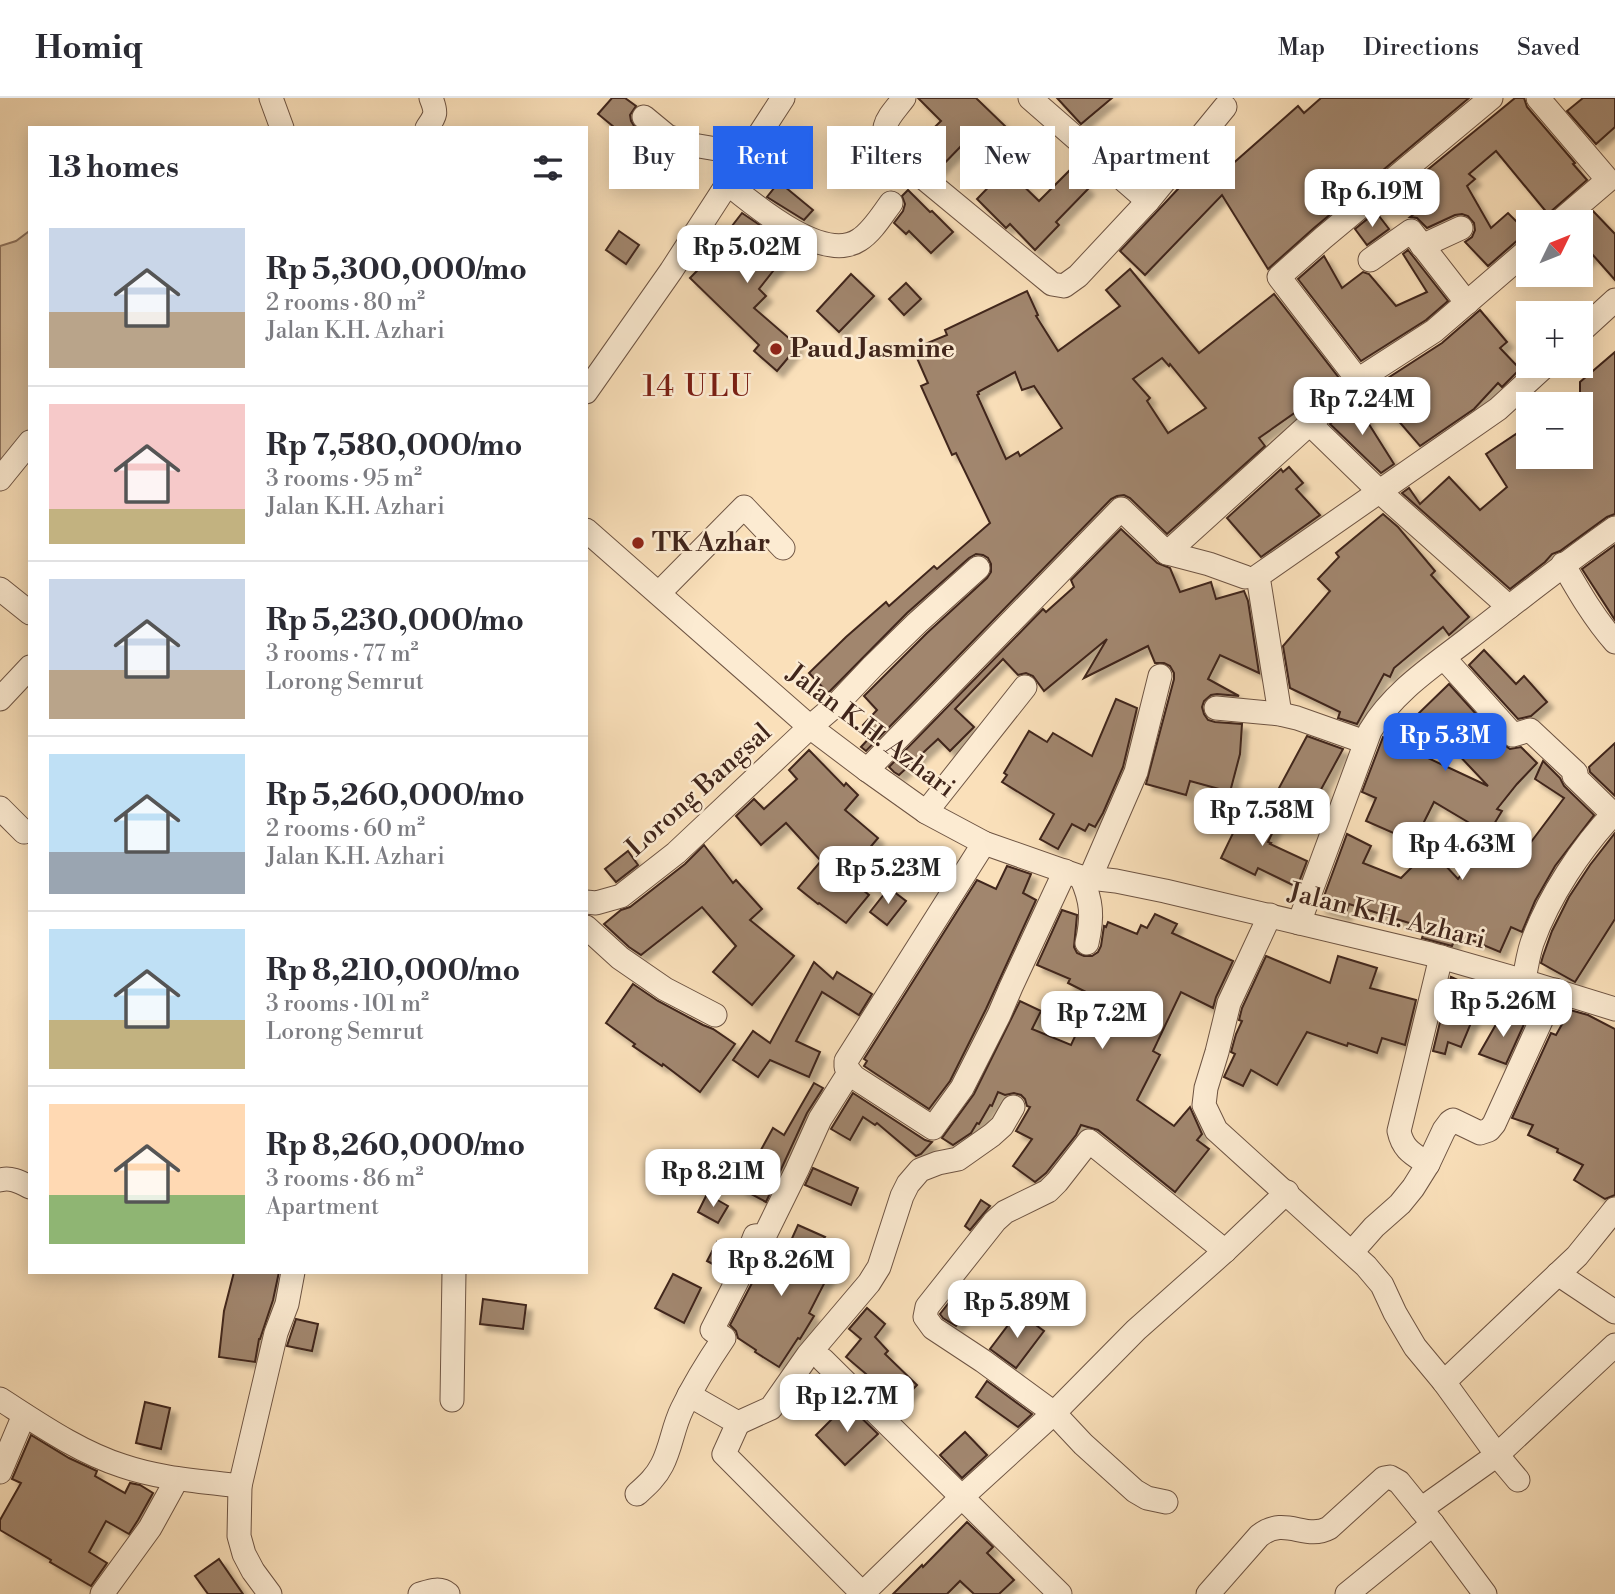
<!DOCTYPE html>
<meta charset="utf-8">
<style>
:root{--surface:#fff;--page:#f7f7f7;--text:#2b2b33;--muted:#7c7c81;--line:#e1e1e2;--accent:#2563eb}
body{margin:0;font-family:"Libre Bodoni",serif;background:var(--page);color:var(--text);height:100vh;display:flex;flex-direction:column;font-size:26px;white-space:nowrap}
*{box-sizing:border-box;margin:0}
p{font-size:23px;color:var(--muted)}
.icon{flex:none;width:38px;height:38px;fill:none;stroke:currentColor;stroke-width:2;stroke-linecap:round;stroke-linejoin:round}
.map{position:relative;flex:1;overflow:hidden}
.details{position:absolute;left:28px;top:28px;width:560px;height:1148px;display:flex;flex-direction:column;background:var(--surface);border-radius:0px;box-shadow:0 4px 18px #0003}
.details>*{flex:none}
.guide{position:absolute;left:609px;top:28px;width:665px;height:63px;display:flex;gap:14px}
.needle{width:46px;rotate:47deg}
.controls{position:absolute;left:1516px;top:112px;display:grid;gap:14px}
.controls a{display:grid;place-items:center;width:77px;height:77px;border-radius:0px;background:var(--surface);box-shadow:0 4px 18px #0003;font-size:35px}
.price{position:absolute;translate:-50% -60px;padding:0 16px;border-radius:14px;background:#fff;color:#222;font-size:23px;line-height:46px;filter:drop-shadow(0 2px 4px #0008)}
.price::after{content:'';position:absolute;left:50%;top:42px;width:21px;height:16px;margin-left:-10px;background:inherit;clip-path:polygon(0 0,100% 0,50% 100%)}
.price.current{background:var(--accent);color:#fff}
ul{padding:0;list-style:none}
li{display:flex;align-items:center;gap:21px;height:175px;padding:0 21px}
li+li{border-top:2px solid var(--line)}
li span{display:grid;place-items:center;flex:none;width:196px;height:140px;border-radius:0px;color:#555}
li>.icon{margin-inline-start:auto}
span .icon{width:84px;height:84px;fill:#fffc;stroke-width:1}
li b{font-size:30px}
h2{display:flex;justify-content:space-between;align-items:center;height:84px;padding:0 21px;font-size:30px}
.chip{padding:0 24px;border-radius:0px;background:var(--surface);box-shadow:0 4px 18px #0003;font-size:24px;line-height:63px}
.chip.current{background:var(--accent);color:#fff}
header{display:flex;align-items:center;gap:42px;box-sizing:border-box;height:98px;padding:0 35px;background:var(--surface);border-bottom:2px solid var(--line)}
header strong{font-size:33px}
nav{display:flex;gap:38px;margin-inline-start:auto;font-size:24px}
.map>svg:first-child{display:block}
</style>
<header>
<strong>Homiq</strong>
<nav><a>Map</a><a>Directions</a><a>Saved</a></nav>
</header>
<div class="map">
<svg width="1615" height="1496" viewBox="0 0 1615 1496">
<defs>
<filter id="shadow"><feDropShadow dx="6" dy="6" stdDeviation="2" flood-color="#0004"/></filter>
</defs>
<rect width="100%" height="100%" fill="#fae0ba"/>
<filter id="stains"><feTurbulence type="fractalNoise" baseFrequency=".00286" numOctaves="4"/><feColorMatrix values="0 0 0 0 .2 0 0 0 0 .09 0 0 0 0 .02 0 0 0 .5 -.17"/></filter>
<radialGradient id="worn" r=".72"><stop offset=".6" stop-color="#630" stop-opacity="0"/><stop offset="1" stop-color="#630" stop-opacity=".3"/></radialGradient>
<path fill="#dac09f" stroke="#8d725d" stroke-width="2" d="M28,134L30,136V331L0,366V148L16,143Z"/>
<g fill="#a1866e" stroke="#40251b" stroke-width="2" fill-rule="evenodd" filter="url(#shadow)">
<path d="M612,0H625L636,8L630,17L631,23L634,28L625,38L598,16Z"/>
<path d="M918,0H976L1006,29L978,56L965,44L937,73L913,50L941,23Z"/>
<path d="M1057,0H1112L1081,26Z"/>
<path d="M1321,0H1469L1314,130L1268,171L1222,97L1145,177L1120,153L1192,76L1202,86L1229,69L1298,8L1304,15Z"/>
<path d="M1515,0H1524L1527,9L1575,65L1573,66L1587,82L1548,116L1496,53L1469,76L1475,81L1467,88L1491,130L1508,115L1528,135V138L1519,141L1488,168L1465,144L1472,139L1475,132L1474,125L1468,118L1462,116L1455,117L1427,130L1417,120L1410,119L1424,109L1409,87Z"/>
<path d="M1583,0H1615V29L1596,46L1567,13Z"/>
<path d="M1006,71L1039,103L1069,73L1088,91L1056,124L1059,127L1035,152L1010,126L1006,130L977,101Z"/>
<path d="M779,84L813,112L804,122L767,99Z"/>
<path d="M908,92L930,114L932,113L953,134L931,155L909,133L906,136L894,125L903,113L905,106L902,98Z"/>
<path d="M1593,113L1615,136V182L1592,156L1580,168V124Z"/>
<path d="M1376,114L1389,131L1367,147L1355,131Z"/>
<path d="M742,115L792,149L759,191L766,198L754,210L798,248L777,273L754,253L759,247L690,180L729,140L725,137Z"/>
<path d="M619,133L639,147L626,166L606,152Z"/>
<path d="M1408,152L1448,203L1426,222L1361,263L1298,181L1324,158L1342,190L1363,174L1369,176L1396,208L1427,194L1403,156Z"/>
<path d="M1130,171L1199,255L1274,196L1339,280L1298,317L1296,314L1259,340L1265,348L1167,436L1130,400L1124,397L1117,398L1111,401L866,653L861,649L872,637L863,627L877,612L864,598L927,535L987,480L991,474V466L988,460L983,457L976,456L969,460L907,515L828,595L809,575L846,539L886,504L889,508L934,468L937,471L990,425L956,355L952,357L921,288L928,285L913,251L947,237L945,232L1027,193L1038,217L1036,218L1058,253L1120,208L1106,192ZM1162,260L1169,268L1170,266L1206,310L1168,335L1147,303L1150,300L1133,281ZM1015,274L1022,292L1034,288L1062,330L1020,358L1018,354L1006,361L977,297L979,296L978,294Z"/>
<path d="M851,176L874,198L839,234L817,213Z"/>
<path d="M906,185L921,201L904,217L889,201Z"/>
<path d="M1480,212L1507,244L1500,250L1520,271L1502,289L1498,285L1474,311L1420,348L1371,291L1442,245Z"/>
<path d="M1615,254V416L1607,419L1560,453L1552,456L1545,464L1510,491L1402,395L1409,390L1420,406L1449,379L1480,412L1507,389L1486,356L1516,336L1518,339L1528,332V359H1580V284Z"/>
<path d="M1355,304L1394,366L1381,375L1330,326Z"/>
<path d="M1289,369L1303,385L1296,391L1320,417L1261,459L1227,420L1281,371L1283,374Z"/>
<path d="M1383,416L1398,429L1435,473L1431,477L1469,519L1449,537L1443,529L1394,570L1390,579L1384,576L1357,626L1338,620L1340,614L1290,590L1283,548L1330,493L1318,481L1339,459L1336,455Z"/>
<path d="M1121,431L1157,465L1170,470L1180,494L1211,484L1216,501L1244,493L1248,503L1259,575L1220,557L1208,581L1239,598L1217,596L1211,597L1204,603L1202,609L1204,616L1208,622L1215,624L1242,626L1240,656L1230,694L1190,683L1186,697L1146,686L1174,581V575L1170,568L1164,565H1155L1148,548L1084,580L1107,541L1044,593L1033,578L1026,575L1018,577L1003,561L955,611L974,629L950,653L938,641L899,677L894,674L889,669L1043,511L1046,514L1074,489L1071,482Z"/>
<path d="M1615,447V522L1582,471Z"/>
<path d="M1484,552L1516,586L1524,578L1547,604L1531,618L1518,621L1469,567Z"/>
<path d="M1449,586L1503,646L1510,651L1521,649L1537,665L1517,686L1497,711L1502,713L1488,736L1434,704L1414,744L1366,723L1376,700L1362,694L1383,639L1488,688L1419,615Z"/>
<path d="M1116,601L1137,610L1123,669L1103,715L1095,729L1089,726L1085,733L1072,726L1058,751L1040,741L1054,716L1002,684L1007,677L1004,675L1029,633L1047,644L1053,635L1092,658Z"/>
<path d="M1307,638L1343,651L1305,721L1272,703Z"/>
<path d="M1615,645V698L1590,674L1589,669Z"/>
<path d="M809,652L844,688L846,685L858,697L845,712L878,740L846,778L869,797L846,825L819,805L818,806L798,790L821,763L786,725L761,747L736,718L754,701L764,711L797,681L789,672Z"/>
<path d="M1543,663L1560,680L1564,688L1594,717L1555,768L1535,803L1522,834L1511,829L1500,854L1457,836L1452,848L1422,840L1425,830L1349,806L1345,817L1320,809L1347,736L1371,748L1363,765L1401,780L1430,751L1458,781L1482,747L1513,768L1564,700L1535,681Z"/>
<path d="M1247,706L1279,721L1268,744L1271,745L1270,746L1307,763L1297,789L1258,770L1255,777L1221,760Z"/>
<path d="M1615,735V821L1575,884L1541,865L1543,858L1552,833L1569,799L1590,767Z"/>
<path d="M704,747L733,785L736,782L762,811L750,822L794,858L752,907L713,874L736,848L702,809L641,857L629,849L604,826L621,812L630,809L685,766Z"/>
<path d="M628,753L638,767L616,784L605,771Z"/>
<path d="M1007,768L1031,776L1023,795L1036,802L986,911L950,983L929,1011L864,968L867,963L864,961L977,782L996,791Z"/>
<path d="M889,790L906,803L887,827L870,814Z"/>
<path d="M1062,812L1077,817L1074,849L1077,855L1084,858H1092L1098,854L1101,848L1104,828L1106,829L1108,824L1137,836L1141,827L1147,830L1155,816L1177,826L1172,835L1233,863L1216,899L1213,910L1181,894L1153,953L1160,957L1137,1002L1174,1028L1190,1009L1202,1036L1197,1042L1209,1051L1175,1094L1098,1032L1081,1027L1076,1037L1046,1075L1035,1084L1013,1068L1032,1041L1016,1033L1030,1009L1027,1008L1025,1001L1021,997L1014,995L1005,997L998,994L992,1008L990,1007L979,1026L977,1025L971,1035L953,1047L942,1040L974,996L1020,903L1041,913L1032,931L1071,947L1094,898L1068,885L1070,881L1037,867Z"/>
<path d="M1266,858L1330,885L1338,858L1377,870L1370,890L1416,902L1405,947L1382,940L1377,955L1348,945L1347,948L1307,934L1277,987L1251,972L1243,988L1224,979L1235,956L1231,954L1236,936L1242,923L1239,922L1242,910Z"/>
<path d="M814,864L833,881L837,874L872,896L859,917L822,894L796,943L820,954L809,979L770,962L758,979L733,962L753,933L770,945Z"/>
<path d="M1451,879L1460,883L1454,898L1456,899L1454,907L1476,913L1461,949L1448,944L1445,956L1433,953Z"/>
<path d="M633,886L658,903L703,927L713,931L735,946L700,994L663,966L662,968L633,948L635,946L606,925Z"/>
<path d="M1570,912L1588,917L1615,931V1097L1605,1101L1574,1082L1583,1067L1557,1054L1558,1051L1528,1037L1533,1027L1512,1020L1551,935L1556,937Z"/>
<path d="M1502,916L1525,924L1506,966L1479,956Z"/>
<path d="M814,985L823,990L807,1015L766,1104L740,1090L773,1030L784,1037Z"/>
<path d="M853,995L925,1042L932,1044L921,1056L916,1058L877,1025L875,1027L863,1019L850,1042L831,1031Z"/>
<path d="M813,1070L858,1090L851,1107L805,1087Z"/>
<path d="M707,1096L728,1108L718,1125L698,1114Z"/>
<path d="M981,1102L990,1108L970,1132L965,1128Z"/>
<path d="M798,1127L825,1139L808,1161L828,1178L809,1215L814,1218L800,1241L798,1240L779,1269L755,1254L756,1252L738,1240L736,1233L730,1227L752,1185L765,1151L773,1148L785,1156Z"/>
<path d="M717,1144L734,1154L726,1173L707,1163Z"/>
<path d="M234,1174H279L273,1202L260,1241H259L255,1264L219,1259L224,1213Z"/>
<path d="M673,1176L701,1190L684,1225L655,1210Z"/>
<path d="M954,1198L970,1209L956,1228L943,1220L940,1216Z"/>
<path d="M483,1201L526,1207L523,1231L480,1226Z"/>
<path d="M867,1210L885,1226L875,1239L888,1253L885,1256L917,1287L893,1312L867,1286L872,1281L846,1259L861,1241L849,1231Z"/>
<path d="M1018,1214L1044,1233L1016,1270L990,1251Z"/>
<path d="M296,1221L318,1226L312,1253L287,1248Z"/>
<path d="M987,1283L1032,1316L1031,1317L1018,1329L976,1299Z"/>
<path d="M145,1304L170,1310L161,1351L136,1345Z"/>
<path d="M847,1306L878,1336L845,1367L816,1337Z"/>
<path d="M965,1334L987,1357L962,1380L940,1357Z"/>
<path d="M31,1337L69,1360L97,1373L95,1378L125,1395L130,1385L140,1387L153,1395L138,1422L129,1436L106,1423L89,1454L107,1465L91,1488L50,1464L51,1462L0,1432V1422L21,1385L12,1381Z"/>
<path d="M967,1424L993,1449L987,1455L1014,1482L999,1496H974L960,1483L947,1496H893L922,1467L923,1469Z"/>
<path d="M219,1461L243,1496H208L195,1478Z"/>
</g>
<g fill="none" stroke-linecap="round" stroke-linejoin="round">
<defs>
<g id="minor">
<path d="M271,0L282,30"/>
<path d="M904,0C890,19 876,28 891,53L1052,186L1064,188L1078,178L1148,103L1225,9"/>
<path d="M1030,0L1148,103"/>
<path d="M1538,0L1608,82L1559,124"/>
<path d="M644,19L667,38L693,47L746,56"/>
<path d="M427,30C436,17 437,15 431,0"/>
<path d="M727,85C754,107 823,166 859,142C872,134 882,117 891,105"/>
<path d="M1422,148L1461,130"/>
<path d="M1370,162L1411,133L1467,205"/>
<path d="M1580,234L1615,202"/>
<path d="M1358,282L1434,233L1528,152"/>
<path d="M586,294L671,173L783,0"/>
<path d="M1310,326L1380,394L1509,509"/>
<path d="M0,381L30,344"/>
<path d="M586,432L810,629L867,672L926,714L984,745L1081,779L1116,783L1165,793L1430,856L1524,883L1615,911"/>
<path d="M1167,455L1209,466L1245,479"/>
<path d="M1563,466C1579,494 1594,520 1615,544"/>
<path d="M0,491L30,515"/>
<path d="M659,495L744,409L783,450"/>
<path d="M1444,560L1513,637L1530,632L1576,675L1574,678L1613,716"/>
<path d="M0,601L30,569"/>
<path d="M1216,610L1280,616L1297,620L1365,644"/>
<path d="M1280,616L1258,478L1498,311L1545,268"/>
<path d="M867,672L1121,411L1167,455L1358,282L1279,179L1323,140L1491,0"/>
<path d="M0,710L24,734"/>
<path d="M926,714L1025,589"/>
<path d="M984,745L846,963V969L854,979L933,1030L962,990L999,917L1011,889L1065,773"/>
<path d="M1081,779C1092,803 1093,819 1087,845"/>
<path d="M1090,780L1136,674L1160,578"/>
<path d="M586,804L596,805L621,798L676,755L810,629L837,606L873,568L917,525L978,470"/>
<path d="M1270,817L1229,905L1217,954L1206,990L1204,1007L1216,1032L1366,1168L1382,1187L1395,1215L1415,1249L1444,1284L1497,1357L1518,1382"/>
<path d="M1299,825L1370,633C1393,594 1433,568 1468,541C1517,503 1565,465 1615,430"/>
<path d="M586,829L620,860L665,891L715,917"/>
<path d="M1524,883C1526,870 1528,857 1532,845C1549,798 1581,750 1615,714"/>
<path d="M1428,1066C1413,1056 1403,1052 1399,1033L1441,859"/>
<path d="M0,1082C11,1079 20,1084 30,1089"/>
<path d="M1352,1154L1374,1129L1400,1106L1413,1090L1428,1066L1444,1032L1450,1024L1453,1022L1480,1035L1489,1032L1494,1026L1555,892"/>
<path d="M1558,1176L1615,1214"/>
<path d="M823,1262L1060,1496"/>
<path d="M1444,1284L1577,1158L1615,1111"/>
<path d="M689,1297L738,1325L724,1356L863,1496"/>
<path d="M0,1301C39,1326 79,1354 123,1368C161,1381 201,1383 240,1388"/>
<path d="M452,1302L454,1174"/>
<path d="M738,1325L771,1310L808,1257L869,1185L879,1169L902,1098L908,1086L920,1072L938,1065L958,1061L992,1037L1002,1028L1013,1009"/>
<path d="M0,1374L24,1317"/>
<path d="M637,1396C647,1387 656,1379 662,1367C671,1350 673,1329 682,1311C694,1286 709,1262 724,1240L712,1232L739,1179L755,1138L765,1137L797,1072L820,1021L849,975"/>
<path d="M1166,1404L1147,1400L1135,1393L1083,1346L1054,1315L983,1263L933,1230L925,1219L927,1209L995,1123L1005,1114L1048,1093L1057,1084L1089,1043L1225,1153"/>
<path d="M1421,1411L1497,1357L1615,1247"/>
<path d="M102,1496L150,1430L177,1381"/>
<path d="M270,1496L253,1473L244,1456L239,1438L240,1388L276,1235L287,1206L293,1174"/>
<path d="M420,1496C430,1493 440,1489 448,1496"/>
<path d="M862,1496L963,1398L1054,1315L1136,1232L1225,1153L1287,1094"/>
<path d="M1208,1496L1259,1438C1285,1417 1305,1443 1329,1430L1384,1380L1390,1379L1399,1384L1433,1426L1485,1496"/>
<path d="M1347,1496L1433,1426"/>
</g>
</defs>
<use href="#minor" stroke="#6e5443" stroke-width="25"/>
<use href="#minor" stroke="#fcebd2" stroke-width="23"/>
</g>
<g fill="#8f2418" stroke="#fcebd2" stroke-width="2.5">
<circle cx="776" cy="251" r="7"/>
<circle cx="638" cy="445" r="7"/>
</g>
<g text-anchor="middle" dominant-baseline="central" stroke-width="5" stroke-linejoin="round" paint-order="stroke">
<g font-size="26" font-weight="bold" fill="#40251b" stroke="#fcebd2" text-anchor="start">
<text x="790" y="251">Paud Jasmine</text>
<text x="652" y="445">TK Azhar</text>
</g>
<g font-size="26" fill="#40251b" stroke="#fcebd2">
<text transform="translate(871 633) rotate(37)">Jalan K.H. Azhari</text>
<text transform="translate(699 692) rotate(-42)">Lorong Bangsal</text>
<text transform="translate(1387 818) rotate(14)">Jalan K.H. Azhari</text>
</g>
<g font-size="30" letter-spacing="2" fill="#7a1f14" stroke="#fcebd2">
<text x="698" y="289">14 ULU</text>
</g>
</g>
<rect width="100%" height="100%" filter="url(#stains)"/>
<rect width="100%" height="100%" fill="url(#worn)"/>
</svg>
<div class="controls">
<a><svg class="needle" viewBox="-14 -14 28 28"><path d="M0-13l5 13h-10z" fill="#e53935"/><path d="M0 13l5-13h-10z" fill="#7c7c81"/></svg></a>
<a>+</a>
<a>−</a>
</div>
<b class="price" style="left:1372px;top:131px">Rp 6.19M</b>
<b class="price" style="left:747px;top:187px">Rp 5.02M</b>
<b class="price" style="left:1362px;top:339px">Rp 7.24M</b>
<b class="price current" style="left:1445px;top:675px">Rp 5.3M</b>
<b class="price" style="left:1262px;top:750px">Rp 7.58M</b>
<b class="price" style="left:1462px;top:784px">Rp 4.63M</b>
<b class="price" style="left:888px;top:808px">Rp 5.23M</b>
<b class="price" style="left:1503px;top:941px">Rp 5.26M</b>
<b class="price" style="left:1102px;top:953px">Rp 7.2M</b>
<b class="price" style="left:713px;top:1111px">Rp 8.21M</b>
<b class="price" style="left:781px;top:1200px">Rp 8.26M</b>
<b class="price" style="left:1017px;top:1242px">Rp 5.89M</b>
<b class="price" style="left:847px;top:1336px">Rp 12.7M</b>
<div class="guide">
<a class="chip">Buy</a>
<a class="chip current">Rent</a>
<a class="chip">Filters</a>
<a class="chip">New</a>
<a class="chip">Apartment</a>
</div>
<section class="details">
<h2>13 homes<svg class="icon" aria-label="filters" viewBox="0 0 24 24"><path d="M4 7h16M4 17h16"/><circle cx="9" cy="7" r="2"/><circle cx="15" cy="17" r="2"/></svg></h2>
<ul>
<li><span style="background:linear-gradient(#c9d6e8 60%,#b9a48a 0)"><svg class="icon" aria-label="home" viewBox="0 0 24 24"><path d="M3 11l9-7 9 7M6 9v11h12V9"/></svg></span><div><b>Rp 5,300,000/mo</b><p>2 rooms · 80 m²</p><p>Jalan K.H. Azhari</p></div></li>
<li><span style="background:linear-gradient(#f6c9c9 75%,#c2b280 0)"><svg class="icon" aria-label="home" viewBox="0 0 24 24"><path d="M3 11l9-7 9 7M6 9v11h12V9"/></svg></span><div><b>Rp 7,580,000/mo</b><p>3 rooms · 95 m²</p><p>Jalan K.H. Azhari</p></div></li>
<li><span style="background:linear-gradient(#c9d6e8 65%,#b9a48a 0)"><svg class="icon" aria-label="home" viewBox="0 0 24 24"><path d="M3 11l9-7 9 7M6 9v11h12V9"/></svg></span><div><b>Rp 5,230,000/mo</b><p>3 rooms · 77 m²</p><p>Lorong Semrut</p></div></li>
<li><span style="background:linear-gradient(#bfe0f5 70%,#9aa5b1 0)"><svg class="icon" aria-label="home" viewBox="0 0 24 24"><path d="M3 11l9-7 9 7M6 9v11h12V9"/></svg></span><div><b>Rp 5,260,000/mo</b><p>2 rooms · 60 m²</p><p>Jalan K.H. Azhari</p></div></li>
<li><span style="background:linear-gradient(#bfe0f5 65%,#c2b280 0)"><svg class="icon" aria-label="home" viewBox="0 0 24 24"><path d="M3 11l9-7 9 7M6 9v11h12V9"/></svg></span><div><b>Rp 8,210,000/mo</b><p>3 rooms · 101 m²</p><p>Lorong Semrut</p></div></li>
<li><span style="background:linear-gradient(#ffd9b3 65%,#8fb573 0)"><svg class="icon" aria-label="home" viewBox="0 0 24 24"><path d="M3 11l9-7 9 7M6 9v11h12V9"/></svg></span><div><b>Rp 8,260,000/mo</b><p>3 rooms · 86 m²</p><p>Apartment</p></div></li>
</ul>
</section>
</div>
